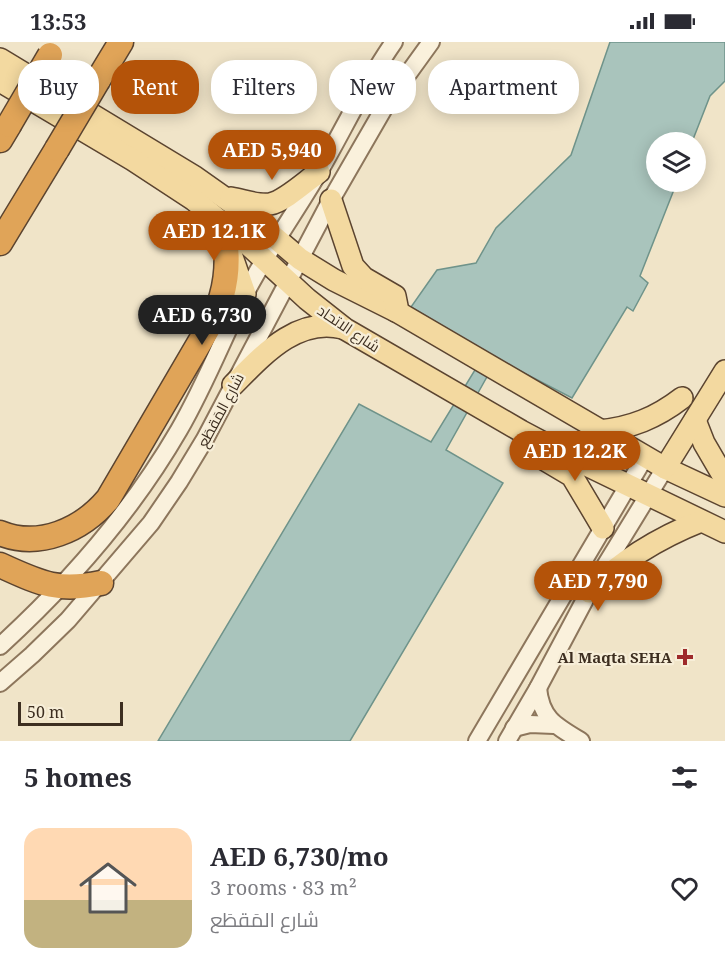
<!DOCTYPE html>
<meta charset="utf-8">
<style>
:root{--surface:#fff;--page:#f7f7f7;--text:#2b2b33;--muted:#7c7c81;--line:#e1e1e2;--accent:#b45309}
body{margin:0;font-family:"Noto Serif",Cairo,serif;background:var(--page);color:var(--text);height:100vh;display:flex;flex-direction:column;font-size:22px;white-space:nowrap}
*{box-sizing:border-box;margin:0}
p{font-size:20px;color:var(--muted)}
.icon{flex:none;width:33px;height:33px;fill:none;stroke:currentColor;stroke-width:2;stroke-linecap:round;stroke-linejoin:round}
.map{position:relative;height:699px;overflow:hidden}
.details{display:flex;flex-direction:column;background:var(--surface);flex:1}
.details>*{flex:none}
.top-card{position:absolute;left:18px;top:18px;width:690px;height:54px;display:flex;gap:12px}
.tools{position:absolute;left:646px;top:90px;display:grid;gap:12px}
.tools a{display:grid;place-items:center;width:60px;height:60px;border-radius:50%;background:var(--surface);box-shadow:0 3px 15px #0003;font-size:30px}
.scale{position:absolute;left:18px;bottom:15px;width:105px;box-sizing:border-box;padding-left:6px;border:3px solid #3d2e20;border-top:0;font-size:16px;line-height:21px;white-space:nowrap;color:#3d2e20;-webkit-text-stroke:4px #f7eed8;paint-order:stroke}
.price{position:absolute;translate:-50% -51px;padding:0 14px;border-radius:21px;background:var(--accent);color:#fff;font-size:20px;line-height:39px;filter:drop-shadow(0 2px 3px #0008)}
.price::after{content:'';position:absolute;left:50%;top:36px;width:18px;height:14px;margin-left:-9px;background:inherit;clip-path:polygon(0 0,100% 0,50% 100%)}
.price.active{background:#222;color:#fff}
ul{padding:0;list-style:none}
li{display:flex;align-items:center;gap:18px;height:150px;padding:0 24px}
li+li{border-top:2px solid var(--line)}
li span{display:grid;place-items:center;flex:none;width:168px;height:120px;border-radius:18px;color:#555}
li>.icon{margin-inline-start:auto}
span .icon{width:72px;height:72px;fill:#fffc;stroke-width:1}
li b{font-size:26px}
h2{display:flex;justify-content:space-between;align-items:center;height:72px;padding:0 24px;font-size:26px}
.tag{padding:0 21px;border-radius:24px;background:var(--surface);box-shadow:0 3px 15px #0003;font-size:21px;line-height:54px}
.tag.active{background:var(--accent);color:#fff}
.status{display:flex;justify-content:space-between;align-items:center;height:42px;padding:0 30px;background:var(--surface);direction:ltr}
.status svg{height:16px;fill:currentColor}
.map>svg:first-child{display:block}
</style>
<div class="status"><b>13:53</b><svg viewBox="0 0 49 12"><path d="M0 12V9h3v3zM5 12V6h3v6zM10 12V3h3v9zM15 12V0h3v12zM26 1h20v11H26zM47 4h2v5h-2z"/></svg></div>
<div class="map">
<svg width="725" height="699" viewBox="0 0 725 699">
<rect width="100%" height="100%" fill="#f0e4c8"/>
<path fill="#a9c4bc" stroke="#6f938a" stroke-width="1.5" d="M610,0H725V39L710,54L692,100H657V140H677L640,234L648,241L633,269L627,265L572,356L497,317L446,408L503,441L350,699H158L359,362L431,400L486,310L411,265L437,228L476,221L496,186L571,113Z"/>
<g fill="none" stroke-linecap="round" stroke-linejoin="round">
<defs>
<g id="minor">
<path d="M0,604C69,541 132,469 179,388C204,345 222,299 244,254C266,211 295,171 319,130C344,87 365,41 394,0"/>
<path d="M0,641L32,613L68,578L151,481L179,440L205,397L331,158L387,61L431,0"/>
<path d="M538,646C541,677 556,684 581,699"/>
<path d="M514,686L530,682L554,683"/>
<path d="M477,699L645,415"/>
<path d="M507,699L538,646L589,550L665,426"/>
</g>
<g id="major">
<path d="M0,17L195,135L246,171L300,217L334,238L396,269L665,426L725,454"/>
<path d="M0,39L133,118L194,158L242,197L307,257L345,287L521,389L574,417L725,490"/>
<path d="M231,156C243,158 258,164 270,162C285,159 306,139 319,130"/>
<path d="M331,158L353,224L364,236L395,254L397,264L396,269"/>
<path d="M228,203L245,252"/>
<path d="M233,343C262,314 297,274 343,286"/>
<path d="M695,378L704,401L725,437"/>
<path d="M599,389C631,386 656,376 682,356"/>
<path d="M540,415L572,434L603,486"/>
<path d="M665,426L725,329"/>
<path d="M589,550C622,518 658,496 701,479"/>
</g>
<g id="highway">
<path d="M98,38L121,0"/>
<path d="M0,98L9,83"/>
<path d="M0,201L57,107"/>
<path d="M0,491C39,507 82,488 108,457L214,276C226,248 229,224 225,194"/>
<path d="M0,523C40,541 56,550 101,541"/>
</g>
</defs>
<use href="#minor" stroke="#8d765c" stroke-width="20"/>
<use href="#major" stroke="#5b4430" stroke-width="24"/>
<use href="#highway" stroke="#5b4430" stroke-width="27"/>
<use href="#minor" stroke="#faf1dc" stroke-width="16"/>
<use href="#major" stroke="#f3d9a0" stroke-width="21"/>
<use href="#highway" stroke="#e0a458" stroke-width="24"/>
<defs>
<g id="highway-bridge">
<path d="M9,83L50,13"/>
<path d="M57,107L98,38"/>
</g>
</defs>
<use href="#highway-bridge" stroke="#5b4430" stroke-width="27" stroke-linecap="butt"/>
<use href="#highway-bridge" stroke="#e0a458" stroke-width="24"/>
</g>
<path fill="#9e2a2b" stroke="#f7eed8" stroke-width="2" d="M682 606h6v6h6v6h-6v6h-6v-6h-6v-6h6z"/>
<g text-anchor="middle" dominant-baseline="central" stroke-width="4.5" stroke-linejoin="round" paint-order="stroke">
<g font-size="15" fill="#3d2e20" stroke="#f7eed8">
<text transform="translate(349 286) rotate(34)">شارع الاتحاد</text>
<text transform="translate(220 368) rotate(-62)">شارع المَقطَع</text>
</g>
<g font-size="15" font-weight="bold" fill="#3d2e20" stroke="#f7eed8" text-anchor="end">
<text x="672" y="615">Al Maqta SEHA</text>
</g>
</g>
</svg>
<div class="tools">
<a><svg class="icon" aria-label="layers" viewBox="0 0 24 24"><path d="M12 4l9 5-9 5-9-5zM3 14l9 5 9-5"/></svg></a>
</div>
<div class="scale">50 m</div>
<b class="price" style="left:272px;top:139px">AED 5,940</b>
<b class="price" style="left:214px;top:220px">AED 12.1K</b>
<b class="price active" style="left:202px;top:304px">AED 6,730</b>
<b class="price" style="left:575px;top:440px">AED 12.2K</b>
<b class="price" style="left:598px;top:570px">AED 7,790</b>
<div class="top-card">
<a class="tag">Buy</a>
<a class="tag active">Rent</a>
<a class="tag">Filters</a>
<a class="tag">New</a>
<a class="tag">Apartment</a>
</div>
</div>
<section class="details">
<h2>5 homes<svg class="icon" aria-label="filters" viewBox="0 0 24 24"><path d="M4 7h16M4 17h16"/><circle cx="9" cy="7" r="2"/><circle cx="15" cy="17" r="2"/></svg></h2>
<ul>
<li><span style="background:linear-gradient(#ffd9b3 60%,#c2b280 0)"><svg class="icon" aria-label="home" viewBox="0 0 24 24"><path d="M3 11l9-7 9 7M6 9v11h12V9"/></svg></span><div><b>AED 6,730/mo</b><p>3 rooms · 83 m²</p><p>شارع المَقطَع</p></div><svg class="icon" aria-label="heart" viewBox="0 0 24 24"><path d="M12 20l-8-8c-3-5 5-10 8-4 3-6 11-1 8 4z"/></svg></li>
</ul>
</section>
